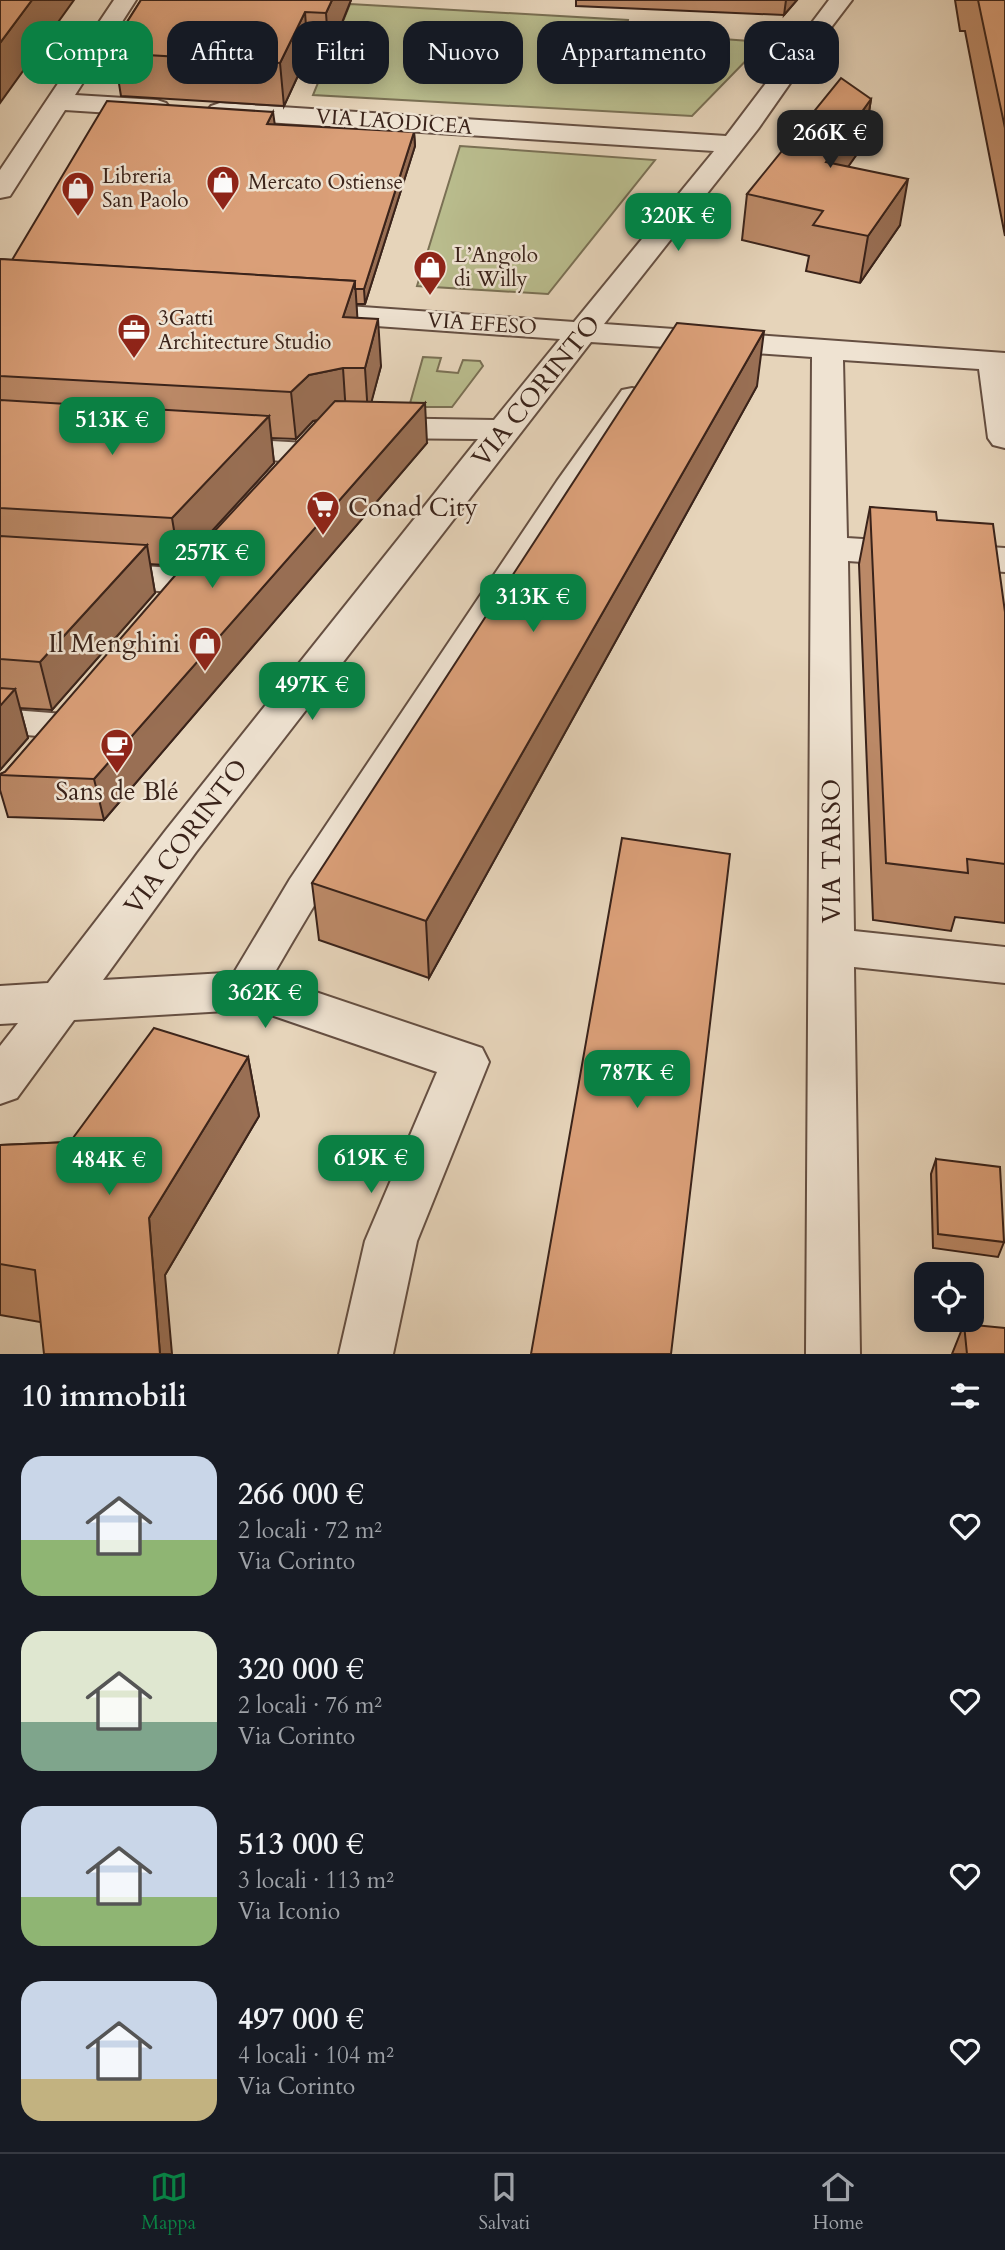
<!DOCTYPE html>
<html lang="it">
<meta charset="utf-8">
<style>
:root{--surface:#171b24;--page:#20242c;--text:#f1f3f6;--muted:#9ea1a6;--line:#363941;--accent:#0b8043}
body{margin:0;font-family:Cardo,serif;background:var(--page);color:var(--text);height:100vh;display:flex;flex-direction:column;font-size:26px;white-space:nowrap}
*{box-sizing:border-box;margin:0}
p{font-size:23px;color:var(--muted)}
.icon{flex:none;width:38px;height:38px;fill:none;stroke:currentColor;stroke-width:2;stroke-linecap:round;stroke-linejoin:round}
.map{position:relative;height:1354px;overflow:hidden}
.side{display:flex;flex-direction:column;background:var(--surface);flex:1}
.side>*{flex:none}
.banner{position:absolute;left:21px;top:21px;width:964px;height:63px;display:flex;gap:14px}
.fabs{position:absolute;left:914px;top:1262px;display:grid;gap:14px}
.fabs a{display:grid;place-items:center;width:70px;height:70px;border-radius:14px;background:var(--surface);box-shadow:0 4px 18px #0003;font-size:35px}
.price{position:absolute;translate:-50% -60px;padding:0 16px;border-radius:14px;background:var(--accent);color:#fff;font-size:23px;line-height:46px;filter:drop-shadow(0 2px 4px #0008)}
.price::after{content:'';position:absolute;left:50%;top:42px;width:21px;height:16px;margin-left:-10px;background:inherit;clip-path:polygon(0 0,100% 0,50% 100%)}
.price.selected{background:#222;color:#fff}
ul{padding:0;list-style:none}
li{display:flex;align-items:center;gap:21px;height:175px;padding:0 21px}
li span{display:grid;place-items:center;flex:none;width:196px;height:140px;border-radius:21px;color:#555}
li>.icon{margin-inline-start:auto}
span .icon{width:84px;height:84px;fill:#fffc;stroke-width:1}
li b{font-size:30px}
h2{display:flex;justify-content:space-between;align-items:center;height:84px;padding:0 21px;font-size:30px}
.pill{padding:0 24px;border-radius:21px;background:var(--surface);box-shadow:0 4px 18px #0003;font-size:24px;line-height:63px}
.pill.selected{background:var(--accent);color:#fff}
.tab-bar{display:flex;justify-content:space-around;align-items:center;height:98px;border-top:2px solid var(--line);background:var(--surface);font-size:19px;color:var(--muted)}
.tab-bar a{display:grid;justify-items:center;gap:4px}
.tab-bar .selected{color:var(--accent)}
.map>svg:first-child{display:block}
</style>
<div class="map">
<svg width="1005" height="1354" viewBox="0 0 1005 1354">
<rect width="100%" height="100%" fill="#e6d4ba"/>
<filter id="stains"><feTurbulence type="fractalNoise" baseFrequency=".00286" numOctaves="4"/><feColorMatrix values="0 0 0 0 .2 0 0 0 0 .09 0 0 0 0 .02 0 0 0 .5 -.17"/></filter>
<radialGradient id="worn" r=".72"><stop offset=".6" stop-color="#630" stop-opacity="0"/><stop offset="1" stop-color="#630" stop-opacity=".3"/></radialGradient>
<g fill="#b9bc8d" stroke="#7a7054" stroke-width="2">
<path d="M350,4L628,20L626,32L764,42L692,116L313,95Z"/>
<path d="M460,146L655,160L548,294L417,286Z"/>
<path d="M423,357L441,358L437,371L458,373L463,360L480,361L483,366L452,407H409Z"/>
</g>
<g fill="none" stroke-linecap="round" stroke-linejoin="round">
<defs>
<g id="lane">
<path d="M632,388L642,390L646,396C510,593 376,795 257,1003L243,1007L229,1003L223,991L290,879L557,481L622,390Z"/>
<path d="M0,709L64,714L76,717L81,726L76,735L64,738L0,733Z"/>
</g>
<g id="street">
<path d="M114,0H136L75,95L157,100L166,103L170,108L166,113L157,116L65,110L10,196L0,198V170Z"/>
<path d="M829,0H852L807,59L758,129L604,324L1005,353V448L993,445L988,438L979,369L843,360L847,538L1005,548V572L848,561L854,931L1005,947V983L854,967L860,1354H806L812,357L591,342L196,852L103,980L243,972L271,977L482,1048L489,1062L417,1241L393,1354H339L365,1241L437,1072L271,1015L243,1010L74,1020L17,1098L0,1104V1046L18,1023L0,1024V986L48,983L166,830L478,439L373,438L361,435L357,428L361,421L373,418L494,420L560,339L306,321L295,318L291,312L295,306L306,303L574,322L714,151L220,119L211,116L207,111L211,106L220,103L726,136Z"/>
<path d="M222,438L306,443L318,446L323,453L318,460L306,463L210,455L205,448L210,441Z"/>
<path d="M0,557L190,569L203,573L208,581L203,589L190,593L0,581Z"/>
</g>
</defs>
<use href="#lane" stroke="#654f42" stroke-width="4"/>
<use href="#street" stroke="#654f42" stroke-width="4"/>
<use href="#lane" fill="#efe3d2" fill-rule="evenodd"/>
<use href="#street" fill="#efe3d2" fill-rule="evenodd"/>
</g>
<g fill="#bb8967" stroke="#3a231a" stroke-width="2">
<path d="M141,0H351L329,55L308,54L284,106L121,96L114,53L117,49L115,41Z"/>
<path d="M576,0H797L784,15L576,6Z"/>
<path d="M955,0H1005V236L965,31H960Z"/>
<path d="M871,99L864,144L848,166L900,225L860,283L806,271L809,256L742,240L747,194Z"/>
<path d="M275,125L414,132L415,146L365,304H356L357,318L381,366L371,402L427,443L104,820L8,817L0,790V774L5,772L317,421H313L296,439L271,438L274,463L180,566L150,564L155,593L52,710L20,708L28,738L0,770V259L12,260Z"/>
<path d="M757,386L429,978L319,940L312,883Z"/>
<path d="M870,507L937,520L1005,612V923L955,917L951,931L873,920L859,564Z"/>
<path d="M248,1057L259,1116L165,1275L40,1322L0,1315V1145L70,1142Z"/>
<path d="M936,1159L1004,1242L998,1257L933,1248L931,1174Z"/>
<path d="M964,1324L1005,1354H952Z"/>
</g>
<g fill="#996f54" stroke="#3a231a" stroke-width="2">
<path d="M32,0H74L0,103V43Z"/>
<path d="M332,0H351L329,55L326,13Z"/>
<path d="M786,0H797L784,15Z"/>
<path d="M305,12L308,54L284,106L280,63Z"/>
<path d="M871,99L864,144L820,207L826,162Z"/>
<path d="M273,112L275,126L267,124Z"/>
<path d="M414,132L415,146L365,304L364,289Z"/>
<path d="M908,179L900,225L860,283L868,236Z"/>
<path d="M355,281L358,327L343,317Z"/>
<path d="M378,319L381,366L368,415L365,368Z"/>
<path d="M764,331L757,386L429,978L426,921Z"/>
<path d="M343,368L346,414L313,421L296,439L291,392L309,375Z"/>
<path d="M425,403L427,443L104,820L94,779Z"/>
<path d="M269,416L274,463L180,566L172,518Z"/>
<path d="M147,545L155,593L52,710L40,662Z"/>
<path d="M15,689L28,738L0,770V705Z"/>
<path d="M248,1057L259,1116L165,1275L172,1354H160L149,1218Z"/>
</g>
<g fill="#da9f78" stroke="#3a231a" stroke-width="2">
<path d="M0,0H32L0,43Z"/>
<path d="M141,0H332L326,13L305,12L280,63L114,53L122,41H115Z"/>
<path d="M978,0H1005V128Z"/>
<path d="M841,78L871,99L826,162L908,179L868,236L813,225L823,211L747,194Z"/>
<path d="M107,101L273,112L267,124L414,132L364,289H355V281L12,260Z"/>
<path d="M0,259L355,281L343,317L378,319L365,368H343L309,375L291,392L0,376Z"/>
<path d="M677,323L764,331L426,921L312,883Z"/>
<path d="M0,400L269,416L172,518L0,508Z"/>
<path d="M335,401L425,403L94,779L0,775V774L5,772L198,549Z"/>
<path d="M870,507L936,512L937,520L993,524L1005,612V864L967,859L968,873L886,863Z"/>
<path d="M0,536L147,545L40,662L0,659Z"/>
<path d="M0,688L15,689L0,706Z"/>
<path d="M622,838L730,854L671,1354H531Z"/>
<path d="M154,1028L248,1057L149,1218L160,1354H44L35,1270L0,1264V1145L70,1142Z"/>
<path d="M936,1159L1000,1167L1004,1242L938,1234Z"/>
<path d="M964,1324L1005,1328V1354H967Z"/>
</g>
<defs>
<symbol id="shop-pin" viewBox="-11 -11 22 30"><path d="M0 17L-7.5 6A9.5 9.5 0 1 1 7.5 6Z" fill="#8f2418" stroke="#efe3d2"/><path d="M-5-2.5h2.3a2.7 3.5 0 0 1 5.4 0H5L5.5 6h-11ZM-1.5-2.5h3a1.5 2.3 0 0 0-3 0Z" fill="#fff"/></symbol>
<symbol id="office-pin" viewBox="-11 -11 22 30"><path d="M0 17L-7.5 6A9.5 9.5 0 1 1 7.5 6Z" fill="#8f2418" stroke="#efe3d2"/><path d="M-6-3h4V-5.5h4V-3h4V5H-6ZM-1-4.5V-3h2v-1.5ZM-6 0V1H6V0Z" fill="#fff"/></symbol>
<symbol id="supermarket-pin" viewBox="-11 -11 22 30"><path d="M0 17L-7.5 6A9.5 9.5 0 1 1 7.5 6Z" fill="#8f2418" stroke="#efe3d2"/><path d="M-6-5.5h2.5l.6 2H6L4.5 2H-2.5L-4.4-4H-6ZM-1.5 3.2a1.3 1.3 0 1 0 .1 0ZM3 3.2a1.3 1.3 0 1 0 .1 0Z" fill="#fff"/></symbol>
<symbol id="cafe-pin" viewBox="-11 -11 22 30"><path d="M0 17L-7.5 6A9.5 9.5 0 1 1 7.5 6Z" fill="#8f2418" stroke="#efe3d2"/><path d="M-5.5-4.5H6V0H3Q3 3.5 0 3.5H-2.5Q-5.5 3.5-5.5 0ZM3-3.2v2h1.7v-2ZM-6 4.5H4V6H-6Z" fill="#fff"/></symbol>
</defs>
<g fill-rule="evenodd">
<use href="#shop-pin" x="204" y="163" width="38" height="52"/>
<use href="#shop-pin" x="59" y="169" width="38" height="52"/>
<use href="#shop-pin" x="411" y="248" width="38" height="52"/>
<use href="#office-pin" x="115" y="311" width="38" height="52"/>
<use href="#supermarket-pin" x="304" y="488" width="38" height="52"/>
<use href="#shop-pin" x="186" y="624" width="38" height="52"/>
<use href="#cafe-pin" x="98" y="726" width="38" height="52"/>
</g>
<g text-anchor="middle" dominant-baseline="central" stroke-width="5" stroke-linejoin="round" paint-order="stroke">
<g font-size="21" fill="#3a231a" stroke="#efe3d2">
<text transform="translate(394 122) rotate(4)">VIA LAODICEA</text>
<text transform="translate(482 324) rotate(4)">VIA EFESO</text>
</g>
<g font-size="21" fill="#3a231a" stroke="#efe3d2" text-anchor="start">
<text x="102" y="176">Libreria<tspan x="102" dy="24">San Paolo</tspan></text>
<text x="248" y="182">Mercato Ostiense</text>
<text x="454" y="255">L’Angolo<tspan x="454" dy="24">di Willy</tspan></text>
<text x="158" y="318">3Gatti<tspan x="158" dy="24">Architecture Studio</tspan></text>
</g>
<g font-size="26" fill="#3a231a" stroke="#efe3d2">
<text transform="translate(536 391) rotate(-51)">VIA CORINTO</text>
<text transform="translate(186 837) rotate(-53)">VIA CORINTO</text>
<text transform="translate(831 851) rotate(-90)">VIA TARSO</text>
</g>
<g font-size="26" fill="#3a231a" stroke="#efe3d2" text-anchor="start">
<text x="348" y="507">Conad City</text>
<text x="180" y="643" text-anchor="end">Il Menghini</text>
<text x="117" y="791" text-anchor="middle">Sans de Blé</text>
</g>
</g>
<rect width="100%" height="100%" filter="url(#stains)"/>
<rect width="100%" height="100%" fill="url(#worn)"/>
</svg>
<div class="fabs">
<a><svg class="icon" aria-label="locate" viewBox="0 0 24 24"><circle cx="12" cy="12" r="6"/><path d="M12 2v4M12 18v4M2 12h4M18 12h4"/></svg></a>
</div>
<b class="price selected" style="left:830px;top:170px">266K €</b>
<b class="price" style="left:678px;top:253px">320K €</b>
<b class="price" style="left:112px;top:457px">513K €</b>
<b class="price" style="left:212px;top:590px">257K €</b>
<b class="price" style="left:533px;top:634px">313K €</b>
<b class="price" style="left:312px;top:722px">497K €</b>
<b class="price" style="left:265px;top:1030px">362K €</b>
<b class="price" style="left:637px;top:1110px">787K €</b>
<b class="price" style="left:371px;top:1195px">619K €</b>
<b class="price" style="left:109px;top:1197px">484K €</b>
<div class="banner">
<a class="pill selected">Compra</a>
<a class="pill">Affitta</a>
<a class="pill">Filtri</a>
<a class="pill">Nuovo</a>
<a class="pill">Appartamento</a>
<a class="pill">Casa</a>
</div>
</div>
<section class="side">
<h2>10 immobili<svg class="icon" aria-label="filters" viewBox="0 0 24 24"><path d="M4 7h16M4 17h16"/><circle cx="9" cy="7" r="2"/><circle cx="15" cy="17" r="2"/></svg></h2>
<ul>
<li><span style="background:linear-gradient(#c9d6e8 60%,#8fb573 0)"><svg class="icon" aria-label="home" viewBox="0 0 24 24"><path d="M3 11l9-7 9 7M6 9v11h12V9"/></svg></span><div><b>266 000 €</b><p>2 locali · 72 m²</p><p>Via Corinto</p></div><svg class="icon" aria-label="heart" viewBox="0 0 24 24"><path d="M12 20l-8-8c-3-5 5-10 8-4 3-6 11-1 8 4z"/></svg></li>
<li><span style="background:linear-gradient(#dfe7d0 65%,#7fa58c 0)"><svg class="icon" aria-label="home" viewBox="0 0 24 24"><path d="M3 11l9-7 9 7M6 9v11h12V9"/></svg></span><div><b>320 000 €</b><p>2 locali · 76 m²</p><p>Via Corinto</p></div><svg class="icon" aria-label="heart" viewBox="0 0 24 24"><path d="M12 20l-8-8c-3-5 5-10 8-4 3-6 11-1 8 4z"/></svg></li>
<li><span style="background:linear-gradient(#c9d6e8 65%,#8fb573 0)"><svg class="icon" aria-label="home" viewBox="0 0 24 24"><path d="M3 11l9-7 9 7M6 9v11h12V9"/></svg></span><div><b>513 000 €</b><p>3 locali · 113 m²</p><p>Via Iconio</p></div><svg class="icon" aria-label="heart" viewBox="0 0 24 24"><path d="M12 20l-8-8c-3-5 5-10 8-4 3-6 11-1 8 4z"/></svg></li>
<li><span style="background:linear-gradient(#c9d6e8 70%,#c2b280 0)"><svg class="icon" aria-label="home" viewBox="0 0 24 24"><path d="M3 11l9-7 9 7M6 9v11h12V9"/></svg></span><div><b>497 000 €</b><p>4 locali · 104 m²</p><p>Via Corinto</p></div><svg class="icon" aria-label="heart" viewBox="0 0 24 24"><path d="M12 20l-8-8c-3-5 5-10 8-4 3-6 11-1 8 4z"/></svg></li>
</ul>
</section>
<nav class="tab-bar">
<a class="selected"><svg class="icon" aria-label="map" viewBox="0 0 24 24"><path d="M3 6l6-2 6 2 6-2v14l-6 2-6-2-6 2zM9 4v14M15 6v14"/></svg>Mappa</a>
<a><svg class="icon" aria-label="saved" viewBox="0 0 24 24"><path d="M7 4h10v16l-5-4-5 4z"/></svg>Salvati</a>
<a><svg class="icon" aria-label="home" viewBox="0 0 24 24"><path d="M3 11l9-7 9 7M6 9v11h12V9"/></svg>Home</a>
</nav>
